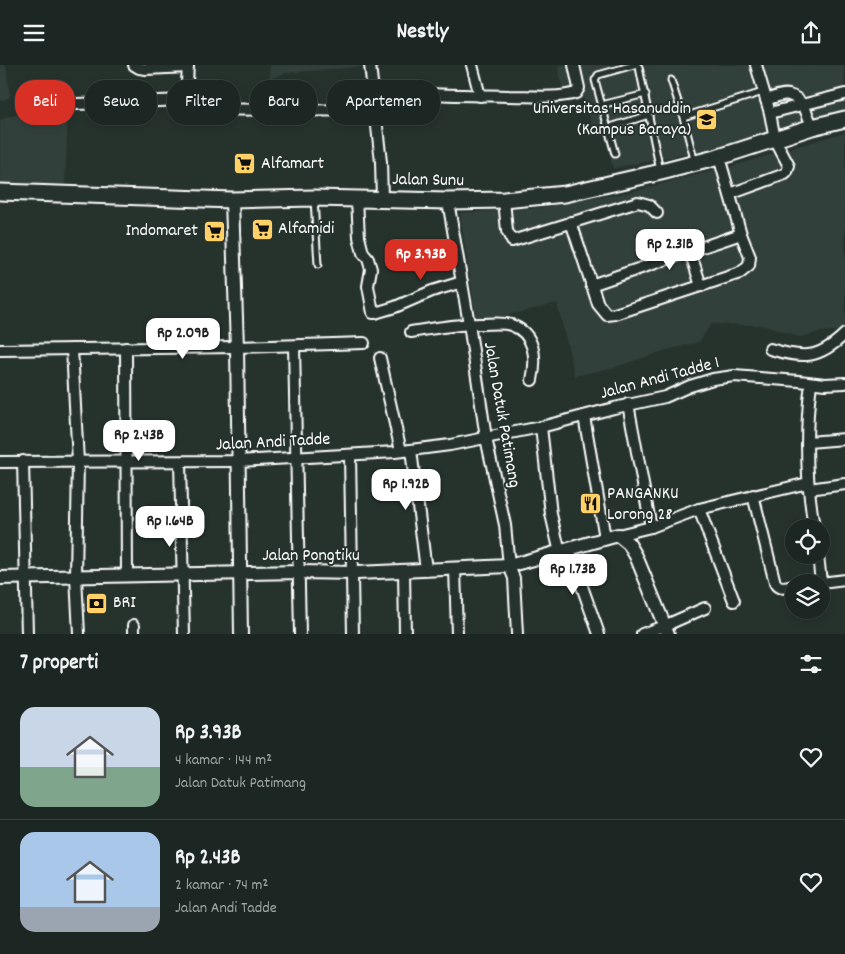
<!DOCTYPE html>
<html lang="id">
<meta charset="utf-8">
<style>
:root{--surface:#1c2622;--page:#252e2a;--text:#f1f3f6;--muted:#a0a5a5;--line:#3a4340;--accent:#d93025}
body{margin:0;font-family:Dekko,sans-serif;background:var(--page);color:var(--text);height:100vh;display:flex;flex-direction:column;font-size:19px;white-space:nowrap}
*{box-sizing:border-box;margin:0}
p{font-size:16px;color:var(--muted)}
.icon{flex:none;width:28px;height:28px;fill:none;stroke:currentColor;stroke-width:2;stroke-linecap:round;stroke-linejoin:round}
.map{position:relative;height:569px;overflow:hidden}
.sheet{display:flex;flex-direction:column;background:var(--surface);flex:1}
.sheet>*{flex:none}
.guide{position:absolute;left:15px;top:15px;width:500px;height:45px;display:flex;gap:10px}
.controls{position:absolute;left:785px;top:454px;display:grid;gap:10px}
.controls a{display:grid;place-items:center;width:45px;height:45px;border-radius:50%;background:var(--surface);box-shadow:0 2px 8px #0003,0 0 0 1px var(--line);font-size:25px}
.price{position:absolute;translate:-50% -42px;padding:0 11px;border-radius:10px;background:#fff;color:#222;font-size:16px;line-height:32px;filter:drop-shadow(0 1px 2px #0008)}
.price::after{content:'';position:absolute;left:50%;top:30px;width:15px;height:11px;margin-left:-8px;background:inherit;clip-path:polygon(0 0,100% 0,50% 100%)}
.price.active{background:var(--accent);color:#fff}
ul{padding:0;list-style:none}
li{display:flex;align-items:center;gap:15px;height:125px;padding:0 20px}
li+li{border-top:1px solid var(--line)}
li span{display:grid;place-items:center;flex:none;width:140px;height:100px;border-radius:15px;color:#555}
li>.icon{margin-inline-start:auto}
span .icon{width:60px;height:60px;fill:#fffc;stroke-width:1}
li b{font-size:21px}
h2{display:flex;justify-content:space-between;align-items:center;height:60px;padding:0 20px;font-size:21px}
.tag{padding:0 18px;border-radius:20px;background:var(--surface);box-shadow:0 2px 8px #0003,0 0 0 1px var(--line);font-size:18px;line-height:45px}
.tag.active{background:var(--accent);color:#fff}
header{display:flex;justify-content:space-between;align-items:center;height:65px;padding:0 20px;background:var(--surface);font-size:22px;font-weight:700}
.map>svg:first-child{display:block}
</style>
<header><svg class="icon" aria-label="menu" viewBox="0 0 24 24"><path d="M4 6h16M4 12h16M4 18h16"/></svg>Nestly<svg class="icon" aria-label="share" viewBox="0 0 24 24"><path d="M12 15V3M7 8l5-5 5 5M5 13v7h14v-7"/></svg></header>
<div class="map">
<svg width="845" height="569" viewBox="0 0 845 569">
<rect width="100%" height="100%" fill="#26332d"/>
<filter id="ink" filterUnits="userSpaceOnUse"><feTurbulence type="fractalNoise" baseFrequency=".02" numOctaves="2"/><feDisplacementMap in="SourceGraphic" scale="10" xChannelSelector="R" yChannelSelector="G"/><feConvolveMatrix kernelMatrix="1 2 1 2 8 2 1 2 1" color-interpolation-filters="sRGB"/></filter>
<g filter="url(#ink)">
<g fill="#333f3a">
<path d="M0,0H6L10,32L0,36Z"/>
<path d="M270,0H366L367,1L285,8L270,14Z"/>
<path d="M558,0H844L845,48L708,85L613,103L602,61L592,60L584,33L568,39L562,22Z"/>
<path d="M68,44L65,119L0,122V55L24,47Z"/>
<path d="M845,67V262L841,266H826L800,272L761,260L711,259L699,277L667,285L615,302L575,311L557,238L477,258L460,148L538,143L626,128L733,101Z"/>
</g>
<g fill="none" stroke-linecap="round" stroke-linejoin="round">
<defs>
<g id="service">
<path d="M637,0L639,2L660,106"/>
<path d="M671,15L683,52L695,98"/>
<path d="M601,40L646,29"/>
<path d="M683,52L763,27"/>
<path d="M607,63L649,50"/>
<path d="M615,89L595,15L598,10L634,0"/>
<path d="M314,134L318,200"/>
</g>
<g id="minor">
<path d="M134,0L139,3L146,4L188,2"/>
<path d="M188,0L186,35L187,41L191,44L375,46"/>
<path d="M370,0L381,97L382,134"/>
<path d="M472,0L480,31"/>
<path d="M374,24C418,30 463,30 508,31C530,31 555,34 576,28L579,23L574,0"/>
<path d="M766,35C772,33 783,28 789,30C803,33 808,50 812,62"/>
<path d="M23,41L186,35"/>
<path d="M770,48L845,29"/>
<path d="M730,129L785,109L787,107L789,101L775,75L770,48L756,0"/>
<path d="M357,134L359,172L363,188L368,194L371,204L368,221L373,248H375L395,242L432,226L462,217"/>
<path d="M504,135L507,166L512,176L638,137L649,140L657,148"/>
<path d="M448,136L469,259L486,373L505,460L509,501L514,513L517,569"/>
<path d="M571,157L598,239L607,250L615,249L740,208L749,201L750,192L741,169L719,92"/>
<path d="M690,186L701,221"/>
<path d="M591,220L741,169"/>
<path d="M411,267C434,263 457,259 480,259C490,259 502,257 511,260C535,268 537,293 532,315"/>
<path d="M294,281L300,569"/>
<path d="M126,283L127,510"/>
<path d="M72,284L78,397L76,512L79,569"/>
<path d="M770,284C804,294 819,294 845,269"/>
<path d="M0,285L237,282L364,278"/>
<path d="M380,293L401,386"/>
<path d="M811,318C805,365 806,415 814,462"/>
<path d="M628,339L651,462"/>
<path d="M584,351L605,473"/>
<path d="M541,362L551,449L560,488"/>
<path d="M808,377L845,374"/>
<path d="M411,385L426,505"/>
<path d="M350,390L353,569"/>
<path d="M23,396L27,569"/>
<path d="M0,397L238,396L395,387L450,380L541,362L614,343L665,332L690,321L713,314L734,311L799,316L825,319L845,318"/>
<path d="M180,397L184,569"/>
<path d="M809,424L845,419"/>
<path d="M753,430L775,518C779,526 787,522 794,521"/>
<path d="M699,444L734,536"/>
<path d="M618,470L651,462L699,444L808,418"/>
<path d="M569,485L599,569"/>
<path d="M818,490L821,517"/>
<path d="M455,503L457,569"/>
<path d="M404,506L405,569"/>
<path d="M821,518L845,515"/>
<path d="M134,569V560"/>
<path d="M642,569L664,561L705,543"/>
</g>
<g id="tertiary">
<path d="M232,135L237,282L241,569"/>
<path d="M0,513L300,507L357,508L509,501L618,470L629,479L636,491L668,569"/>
</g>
<path id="secondary" d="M0,127L232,135L314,133L448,136L504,135L565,129L661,107L719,92L812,62L845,54"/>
</defs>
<use href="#service" stroke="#fff" stroke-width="9"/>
<use href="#minor" stroke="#fff" stroke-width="14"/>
<use href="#tertiary" stroke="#fff" stroke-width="16"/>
<use href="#secondary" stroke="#fff" stroke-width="19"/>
<use href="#service" stroke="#26332d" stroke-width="5"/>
<use href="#minor" stroke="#26332d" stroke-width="10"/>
<use href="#tertiary" stroke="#26332d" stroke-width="12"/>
<use href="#secondary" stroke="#26332d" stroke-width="15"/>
</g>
</g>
<defs>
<symbol id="university-square" viewBox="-11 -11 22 22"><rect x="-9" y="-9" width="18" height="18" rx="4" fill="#ffd166" stroke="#26332d"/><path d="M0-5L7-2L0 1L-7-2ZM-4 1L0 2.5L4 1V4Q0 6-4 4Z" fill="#111"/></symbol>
<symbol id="supermarket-square" viewBox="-11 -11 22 22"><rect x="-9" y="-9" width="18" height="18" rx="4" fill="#ffd166" stroke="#26332d"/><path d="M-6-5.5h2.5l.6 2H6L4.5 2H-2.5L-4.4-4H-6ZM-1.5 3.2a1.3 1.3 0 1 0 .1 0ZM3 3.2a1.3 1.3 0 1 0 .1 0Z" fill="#111"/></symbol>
<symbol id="restaurant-square" viewBox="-11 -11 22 22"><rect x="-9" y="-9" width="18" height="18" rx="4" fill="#ffd166" stroke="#26332d"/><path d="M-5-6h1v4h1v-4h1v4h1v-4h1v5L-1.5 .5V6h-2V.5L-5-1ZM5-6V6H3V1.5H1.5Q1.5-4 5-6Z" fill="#111"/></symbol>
<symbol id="bank-square" viewBox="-11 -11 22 22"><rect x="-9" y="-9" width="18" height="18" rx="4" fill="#ffd166" stroke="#26332d"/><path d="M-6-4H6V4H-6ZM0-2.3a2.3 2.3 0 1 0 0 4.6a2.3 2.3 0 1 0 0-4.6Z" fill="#111"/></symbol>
</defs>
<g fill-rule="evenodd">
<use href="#university-square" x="694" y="42" width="25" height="25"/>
<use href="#supermarket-square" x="232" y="86" width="25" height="25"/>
<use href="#supermarket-square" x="250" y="152" width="25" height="25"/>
<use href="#supermarket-square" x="202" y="154" width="25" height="25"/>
<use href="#restaurant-square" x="578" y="426" width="25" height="25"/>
<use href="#bank-square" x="84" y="526" width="25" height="25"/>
</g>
<g text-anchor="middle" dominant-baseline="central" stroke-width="4" stroke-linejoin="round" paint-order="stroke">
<g font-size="18" fill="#fff" stroke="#26332d" text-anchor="start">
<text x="691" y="44" text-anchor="end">Universitas Hasanuddin<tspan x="691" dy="21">(Kampus Baraya)</tspan></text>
<text x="261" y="99">Alfamart</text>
<text x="278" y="164">Alfamidi</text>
<text x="198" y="166" text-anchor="end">Indomaret</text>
<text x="607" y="429">PANGANKU<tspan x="607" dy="21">Lorong 28</tspan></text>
<text x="113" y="538">BRI</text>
</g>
<g font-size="18" fill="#fff" stroke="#26332d">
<text transform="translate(428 116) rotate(1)">Jalan Sunu</text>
<text transform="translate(660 314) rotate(-15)">Jalan Andi Tadde 1</text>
<text transform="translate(501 350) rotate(80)">Jalan Datuk Patimang</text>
<text transform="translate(273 378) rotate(-3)">Jalan Andi Tadde</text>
<text x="311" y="491">Jalan Pongtiku</text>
</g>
</g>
</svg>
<div class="controls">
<a><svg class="icon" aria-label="locate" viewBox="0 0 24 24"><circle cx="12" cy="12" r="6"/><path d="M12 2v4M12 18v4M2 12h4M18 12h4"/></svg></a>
<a><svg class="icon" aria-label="layers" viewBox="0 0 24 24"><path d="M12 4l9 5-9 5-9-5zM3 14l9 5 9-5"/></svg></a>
</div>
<b class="price" style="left:670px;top:206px">Rp 2.31B</b>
<b class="price active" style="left:421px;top:216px">Rp 3.93B</b>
<b class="price" style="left:183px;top:295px">Rp 2.09B</b>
<b class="price" style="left:139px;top:397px">Rp 2.43B</b>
<b class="price" style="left:406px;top:446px">Rp 1.92B</b>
<b class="price" style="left:170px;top:483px">Rp 1.64B</b>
<b class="price" style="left:573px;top:531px">Rp 1.73B</b>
<div class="guide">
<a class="tag active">Beli</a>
<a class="tag">Sewa</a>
<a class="tag">Filter</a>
<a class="tag">Baru</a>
<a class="tag">Apartemen</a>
</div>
</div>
<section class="sheet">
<h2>7 properti<svg class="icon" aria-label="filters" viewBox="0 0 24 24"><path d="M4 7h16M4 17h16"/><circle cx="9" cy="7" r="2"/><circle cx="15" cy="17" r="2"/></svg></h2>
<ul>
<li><span style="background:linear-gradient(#c9d6e8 60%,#7fa58c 0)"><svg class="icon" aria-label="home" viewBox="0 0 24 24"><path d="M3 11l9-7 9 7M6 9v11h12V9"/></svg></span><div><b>Rp 3.93B</b><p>4 kamar · 144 m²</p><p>Jalan Datuk Patimang</p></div><svg class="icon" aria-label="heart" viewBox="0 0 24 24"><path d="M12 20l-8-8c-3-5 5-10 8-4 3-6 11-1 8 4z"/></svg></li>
<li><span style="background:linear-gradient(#a9c7e8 75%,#9aa5b1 0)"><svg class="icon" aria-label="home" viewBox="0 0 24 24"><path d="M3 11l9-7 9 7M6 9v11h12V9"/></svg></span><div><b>Rp 2.43B</b><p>2 kamar · 74 m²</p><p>Jalan Andi Tadde</p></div><svg class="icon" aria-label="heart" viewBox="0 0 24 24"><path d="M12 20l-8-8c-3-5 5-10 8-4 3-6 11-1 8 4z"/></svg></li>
</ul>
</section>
